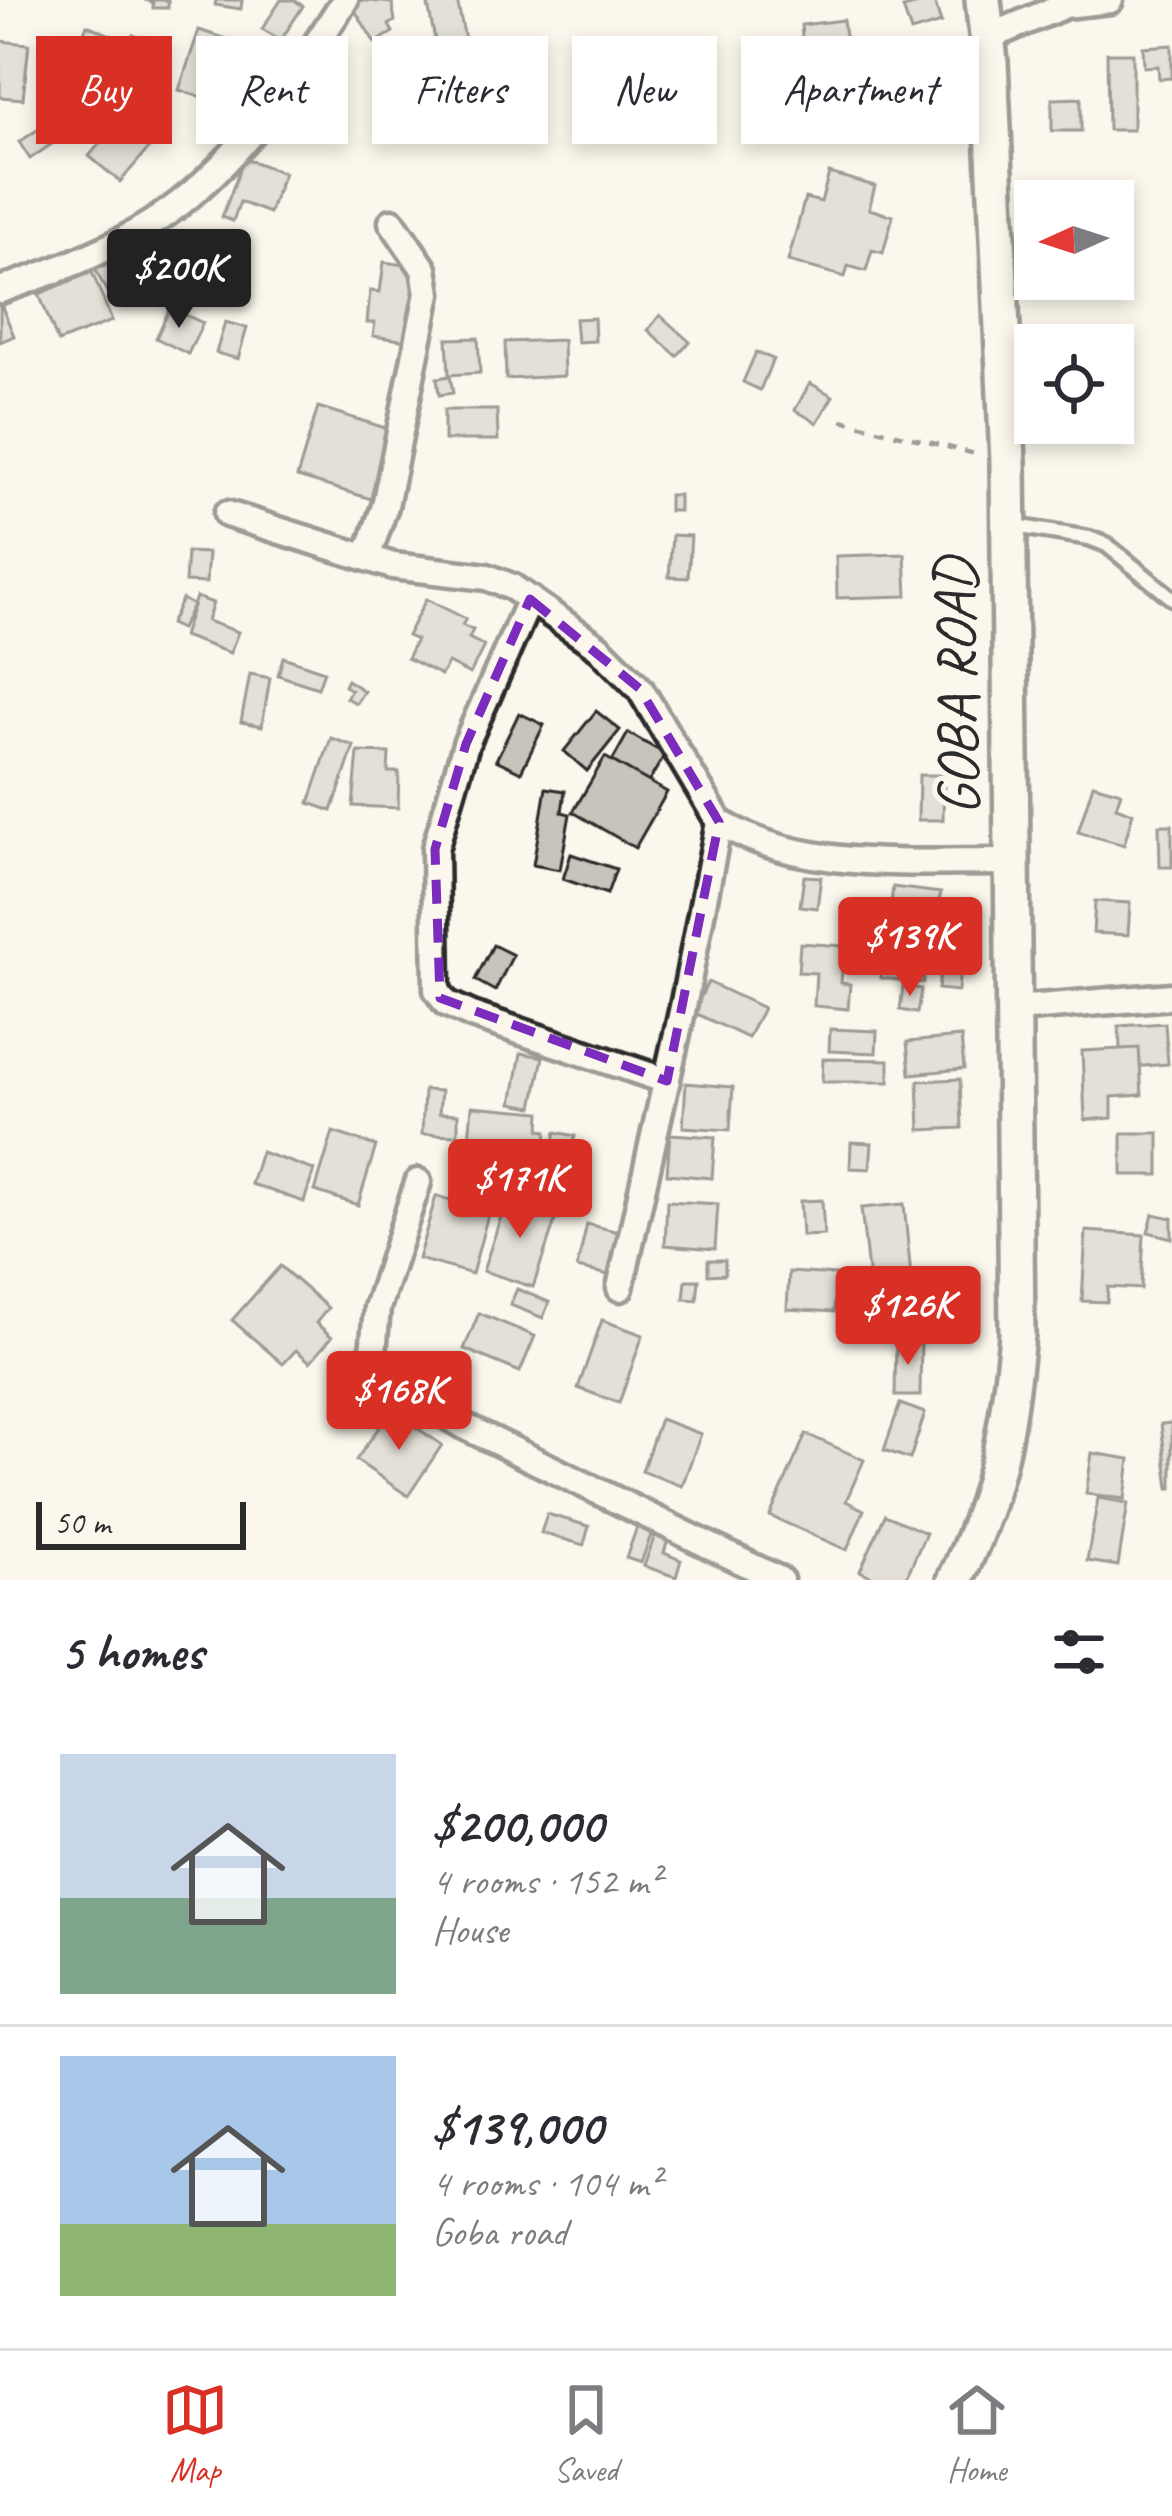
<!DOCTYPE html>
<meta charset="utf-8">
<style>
:root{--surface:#fff;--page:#f7f7f7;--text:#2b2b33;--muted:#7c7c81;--line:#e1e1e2;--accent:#d93025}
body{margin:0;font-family:Caveat,sans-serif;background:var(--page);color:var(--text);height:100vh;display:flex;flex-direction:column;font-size:45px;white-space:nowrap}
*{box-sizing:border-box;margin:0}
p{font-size:39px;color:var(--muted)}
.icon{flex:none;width:66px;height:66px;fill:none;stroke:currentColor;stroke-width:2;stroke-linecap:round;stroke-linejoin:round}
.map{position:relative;height:1580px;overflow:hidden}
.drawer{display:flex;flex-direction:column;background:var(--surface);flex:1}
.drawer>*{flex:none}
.guide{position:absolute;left:36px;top:36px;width:1101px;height:108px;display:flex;gap:24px}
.needle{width:78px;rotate:267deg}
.fabs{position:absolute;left:1014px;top:180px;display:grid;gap:24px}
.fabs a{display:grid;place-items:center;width:120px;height:120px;border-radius:0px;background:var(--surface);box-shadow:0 6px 18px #0003;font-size:60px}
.scale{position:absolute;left:36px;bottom:30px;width:210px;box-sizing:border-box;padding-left:12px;border:6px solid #2b2b2b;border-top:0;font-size:33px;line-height:42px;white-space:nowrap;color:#2b2b2b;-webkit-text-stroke:9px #fbf7ec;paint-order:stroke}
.price{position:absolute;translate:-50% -102px;padding:0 27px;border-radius:12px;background:var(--accent);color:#fff;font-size:39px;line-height:78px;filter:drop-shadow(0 3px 6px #0008)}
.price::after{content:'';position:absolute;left:50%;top:72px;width:36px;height:27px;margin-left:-18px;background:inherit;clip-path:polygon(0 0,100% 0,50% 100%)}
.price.selected{background:#222;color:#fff}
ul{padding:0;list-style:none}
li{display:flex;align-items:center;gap:36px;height:300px;padding:0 60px}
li+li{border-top:3px solid var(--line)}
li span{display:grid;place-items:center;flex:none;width:336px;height:240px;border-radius:0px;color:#555}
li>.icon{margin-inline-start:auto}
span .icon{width:144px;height:144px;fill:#fffc;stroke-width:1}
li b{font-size:51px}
h2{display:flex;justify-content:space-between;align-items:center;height:144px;padding:0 60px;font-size:51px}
.pill{padding:0 42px;border-radius:0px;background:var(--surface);box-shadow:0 6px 18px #0003;font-size:42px;line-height:108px}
.pill.selected{background:var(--accent);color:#fff}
.tabs{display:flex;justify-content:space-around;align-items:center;height:168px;border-top:3px solid var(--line);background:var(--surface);font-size:33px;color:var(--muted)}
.tabs a{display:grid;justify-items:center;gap:6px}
.tabs .selected{color:var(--accent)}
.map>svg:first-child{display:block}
</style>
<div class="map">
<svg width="1172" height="1580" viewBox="0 0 1172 1580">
<rect width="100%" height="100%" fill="#fbf7ec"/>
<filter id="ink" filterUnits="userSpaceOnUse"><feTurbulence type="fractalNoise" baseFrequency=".00833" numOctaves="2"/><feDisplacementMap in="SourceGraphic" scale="24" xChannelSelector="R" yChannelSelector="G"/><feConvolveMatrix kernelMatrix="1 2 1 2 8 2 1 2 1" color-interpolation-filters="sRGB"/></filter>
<g filter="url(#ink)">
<g fill="#c7c4bc" stroke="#2b2b2b" stroke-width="3">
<path d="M144,0H168V8H153V2Z"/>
<path d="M216,0H242L241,9L215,5Z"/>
<path d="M281,0H294L303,6L281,40L262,29Z"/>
<path d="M357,0L392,3L395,21L389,25L393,32L375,43L351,4Z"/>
<path d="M427,0H457L466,44L437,50Z"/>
<path d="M934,0L941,23L911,32L903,8Z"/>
<path d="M843,20L846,44L803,49L801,25Z"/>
<path d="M87,25L120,39L104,76L72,62Z"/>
<path d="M199,30L256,49L237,109L179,90Z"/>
<path d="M133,35L147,41L138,60L125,54Z"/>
<path d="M0,41L29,44L23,99L0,97Z"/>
<path d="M1172,45V78L1159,79L1158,66L1144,67L1143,47Z"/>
<path d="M1107,53H1133V130H1108Z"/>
<path d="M130,65L165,82L141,131L105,113Z"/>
<path d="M400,78L423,86L413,114L390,105Z"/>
<path d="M57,98L79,102L77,114L55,110Z"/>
<path d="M1081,98V131H1052V99Z"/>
<path d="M51,121L62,137L30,159L19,142Z"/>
<path d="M119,121L150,147L120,182L89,156Z"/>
<path d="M244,158L284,173L269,213L240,202L233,221L222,217Z"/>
<path d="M829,173L875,186L869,209L893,216L883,253L872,250L866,271L848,266L845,277L788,261L805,198L821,202Z"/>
<path d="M134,234L143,251L136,255L145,272L135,277L140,286L117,299L113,292L108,294L89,258Z"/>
<path d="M195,252L219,254L217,273L193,270Z"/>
<path d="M158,257L178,258L179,268H166V264H159Z"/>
<path d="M384,262L418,267L414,294L421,295L408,341L373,336L375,323H367L370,291L380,292Z"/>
<path d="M92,272L112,321L58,342L39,294Z"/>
<path d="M0,302L14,336L0,342Z"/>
<path d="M170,308L203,323L188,354L156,338Z"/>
<path d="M660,315L690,342L677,356L648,330Z"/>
<path d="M594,318L595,341L577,342L575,319Z"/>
<path d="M225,322L247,328L238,359L216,353Z"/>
<path d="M478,338L480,373L449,375L447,339Z"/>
<path d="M563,340L564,376L506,379L505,342Z"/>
<path d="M756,352L773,359L760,390L743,382Z"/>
<path d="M450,376L453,393L439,395L437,378Z"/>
<path d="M810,383L833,396L817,423L795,410Z"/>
<path d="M318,407L392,430L371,499L297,477Z"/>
<path d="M444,410H497L498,440H444Z"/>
<rect x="669" y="495" width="10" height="16"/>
<path d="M672,535L691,536L688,578L669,577Z"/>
<path d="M187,552L208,553L206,583L185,582Z"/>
<path d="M905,554L907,596L837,598L836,556Z"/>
<path d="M196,597L213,603L207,621L238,632L230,653L183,636Z"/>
<path d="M182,599L193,605L181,629L170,624Z"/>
<path d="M426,599L466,619L462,625L473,630L469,638L484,646L470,674L448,663L441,675L407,658L416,640L407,636Z"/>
<path d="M283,657L324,671L318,688L278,675Z"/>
<path d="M250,674L270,678L262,726L241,722Z"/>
<path d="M347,680L364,691L356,703L346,698L351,690L344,686Z"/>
<path d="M596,711L620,730L587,771L564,751Z"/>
<path d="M519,713L544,725L521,772L496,760Z"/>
<path d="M628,733L665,754L637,802L601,781Z"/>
<path d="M331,738L354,746L332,811L309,803Z"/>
<path d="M358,752L389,753L388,772H399L398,808L353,806Z"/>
<path d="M605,757L667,792L635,848L573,812Z"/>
<path d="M919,775H944L943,820H918Z"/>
<path d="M1093,784L1121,792L1116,807L1133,813L1124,845L1078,832Z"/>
<path d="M546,788L565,791L562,812L570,814L560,870L533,865Z"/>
<path d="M1159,825H1172V867H1160Z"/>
<path d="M571,854L616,869L607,894L563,879Z"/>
<path d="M804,876L821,877L817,908L800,906Z"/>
<path d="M893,887L941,893L929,936L888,928Z"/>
<path d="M1095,901L1130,903L1128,935L1093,933Z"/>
<path d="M800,943L844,946L841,983L850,984L848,1009L814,1006L816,973L798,972Z"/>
<path d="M885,944L927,950L923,983L881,978Z"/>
<path d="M493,945L513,955L495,991L475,980Z"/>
<path d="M932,950H955L954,963H932Z"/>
<path d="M941,966L960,968L958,991L938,989Z"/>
<path d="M708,982L763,1008L748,1038L693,1012Z"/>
<path d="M903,986L921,989L917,1013L900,1010Z"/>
<path d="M1165,1023L1168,1064L1121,1068L1119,1026Z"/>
<path d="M830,1029L877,1031L876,1053L829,1051Z"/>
<path d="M961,1037L964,1069L910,1074L907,1042Z"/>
<path d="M1139,1048L1142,1095L1112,1097V1118L1085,1120L1082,1051Z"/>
<path d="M521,1053L543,1057L533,1107L512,1103Z"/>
<path d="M823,1059L889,1060V1082H822Z"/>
<path d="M960,1079L962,1128L920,1130L918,1081Z"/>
<path d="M686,1083L733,1087L730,1130L683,1127Z"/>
<path d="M424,1090L441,1091L439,1113L458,1114V1135L422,1134Z"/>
<path d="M472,1106L541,1112L540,1130L547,1131L544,1158L468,1151Z"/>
<path d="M333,1132L376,1146L358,1205L315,1191Z"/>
<path d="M556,1132L575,1136L566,1173L548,1169Z"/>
<rect x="1122" y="1133" width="37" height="42"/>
<path d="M670,1134L715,1137L712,1178L667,1174Z"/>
<path d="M851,1142L872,1143L870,1169L850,1168Z"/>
<path d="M261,1152L314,1170L304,1202L251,1184Z"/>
<path d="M508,1195L558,1212L533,1287L483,1271Z"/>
<path d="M436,1196L489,1211L472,1274L418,1259Z"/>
<path d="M822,1200L824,1235L802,1236L800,1201Z"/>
<path d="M667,1201L718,1204L715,1249L665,1245Z"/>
<path d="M904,1204L911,1276L869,1281L861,1208Z"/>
<path d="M1153,1214L1172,1218V1238L1148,1232Z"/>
<path d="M587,1224L619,1232L609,1275L577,1268Z"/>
<path d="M1086,1231L1144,1235L1141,1289L1108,1287L1107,1302L1082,1301Z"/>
<path d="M708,1260H725V1274L708,1275Z"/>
<path d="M280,1266L328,1308L316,1323L332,1337L310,1362L296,1350L283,1364L232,1320Z"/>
<path d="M789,1272L836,1275L834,1312L787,1309Z"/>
<path d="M686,1280H699L697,1300L684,1299Z"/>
<path d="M517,1289L549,1302L543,1318L510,1305Z"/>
<path d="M479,1313L535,1336L520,1372L464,1349Z"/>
<path d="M602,1320L643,1335L619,1403L578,1388Z"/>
<path d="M896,1339H921L920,1396H895Z"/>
<path d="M900,1404L925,1413L910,1459L884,1450Z"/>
<path d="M391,1410L442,1445L408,1496L356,1460Z"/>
<path d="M660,1419L701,1434L682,1486L642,1471Z"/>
<path d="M1172,1423V1488H1169L1161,1424Z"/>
<path d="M806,1434L864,1460L846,1501L864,1510L847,1550L770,1516Z"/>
<path d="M1092,1453L1130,1459L1125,1499L1086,1494Z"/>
<path d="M1098,1498L1128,1503L1118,1566L1087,1561Z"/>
<path d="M547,1514L589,1526L584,1545L541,1533Z"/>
<path d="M885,1515L926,1533L905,1580H880L860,1571Z"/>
<path d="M637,1527L652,1532L641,1563L626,1558Z"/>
<path d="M655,1535L668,1540L664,1553L681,1560L676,1577L644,1566Z"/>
</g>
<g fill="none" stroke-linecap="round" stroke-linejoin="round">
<defs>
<path id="lane" d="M1009,525L1089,538L1107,545L1172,598"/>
<g id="street">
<path d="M989,37L1065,5L1110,0"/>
<path d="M0,290C66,268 136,241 190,195C254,141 300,70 345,0"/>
<path d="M227,514L393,566L487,577L512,587L598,647L640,689L719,822C803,873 918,861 1012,862"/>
<path d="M367,557L385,506L428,293L424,269L392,222"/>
<path d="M530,599L466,744L435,849L437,990L446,1003L472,1015L667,1081"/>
<path d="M1015,1009L1172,996"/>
<path d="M418,1182L377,1308L373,1353L386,1379L464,1426L780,1580"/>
<path d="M620,1288L683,1007L719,822"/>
</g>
<path id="secondary" d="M955,1580C997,1495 1008,1428 1017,1335L1008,462L990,62L983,0"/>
</defs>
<use href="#lane" stroke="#2b2b2b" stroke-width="21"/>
<use href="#street" stroke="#2b2b2b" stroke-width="33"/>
<use href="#secondary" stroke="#2b2b2b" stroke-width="42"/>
<path stroke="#2b2b2b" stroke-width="4.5" stroke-dasharray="9 9" stroke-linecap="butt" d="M842,420L979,455"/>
<use href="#lane" stroke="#fbf7ec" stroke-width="12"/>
<use href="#street" stroke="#fbf7ec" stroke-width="24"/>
<use href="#secondary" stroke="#fbf7ec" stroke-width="33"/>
</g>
</g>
<path d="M0 0H1172V1580H0ZM530,599L640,689L719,822L667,1081L440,998L435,849L466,744Z" fill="#fbf7ec" fill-opacity=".55" fill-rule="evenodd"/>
<path fill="none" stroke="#7b2cbf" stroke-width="9" stroke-dasharray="24 15" stroke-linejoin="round" d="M530,599L640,689L719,822L667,1081L440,998L435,849L466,744Z"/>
<g text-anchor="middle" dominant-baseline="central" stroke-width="10" stroke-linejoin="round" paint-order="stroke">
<g font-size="60" fill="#2b2b2b" stroke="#fbf7ec">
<text transform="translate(956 687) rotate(-91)">GOBA ROAD</text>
</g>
</g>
</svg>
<div class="fabs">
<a><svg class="needle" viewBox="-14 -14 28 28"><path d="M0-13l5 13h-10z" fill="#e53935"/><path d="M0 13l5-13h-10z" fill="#7c7c81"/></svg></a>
<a><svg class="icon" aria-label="locate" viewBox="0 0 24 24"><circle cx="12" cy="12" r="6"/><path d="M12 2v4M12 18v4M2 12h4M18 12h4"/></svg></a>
</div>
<div class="scale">50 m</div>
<b class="price selected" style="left:179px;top:331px">$200K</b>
<b class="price" style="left:910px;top:999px">$139K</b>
<b class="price" style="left:520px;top:1241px">$171K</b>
<b class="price" style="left:908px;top:1368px">$126K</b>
<b class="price" style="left:399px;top:1453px">$168K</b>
<div class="guide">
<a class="pill selected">Buy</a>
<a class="pill">Rent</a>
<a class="pill">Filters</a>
<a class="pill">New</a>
<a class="pill">Apartment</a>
</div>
</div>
<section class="drawer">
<h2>5 homes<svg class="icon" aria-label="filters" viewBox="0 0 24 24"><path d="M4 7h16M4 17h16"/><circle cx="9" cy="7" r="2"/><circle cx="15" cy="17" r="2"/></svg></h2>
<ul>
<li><span style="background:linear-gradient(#c9d6e8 60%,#7fa58c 0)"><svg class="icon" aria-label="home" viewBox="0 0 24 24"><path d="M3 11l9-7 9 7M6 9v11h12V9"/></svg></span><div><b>$200,000</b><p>4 rooms · 152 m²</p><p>House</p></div></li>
<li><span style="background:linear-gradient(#a9c7e8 70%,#8fb573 0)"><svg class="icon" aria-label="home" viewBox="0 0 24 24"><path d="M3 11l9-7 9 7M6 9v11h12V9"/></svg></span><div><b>$139,000</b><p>4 rooms · 104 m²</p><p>Goba road</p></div></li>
</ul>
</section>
<nav class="tabs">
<a class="selected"><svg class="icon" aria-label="map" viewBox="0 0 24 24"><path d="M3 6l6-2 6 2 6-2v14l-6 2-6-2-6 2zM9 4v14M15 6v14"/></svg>Map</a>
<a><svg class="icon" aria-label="saved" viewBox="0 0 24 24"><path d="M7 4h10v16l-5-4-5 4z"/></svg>Saved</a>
<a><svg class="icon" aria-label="home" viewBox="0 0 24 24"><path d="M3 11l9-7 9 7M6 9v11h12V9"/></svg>Home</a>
</nav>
